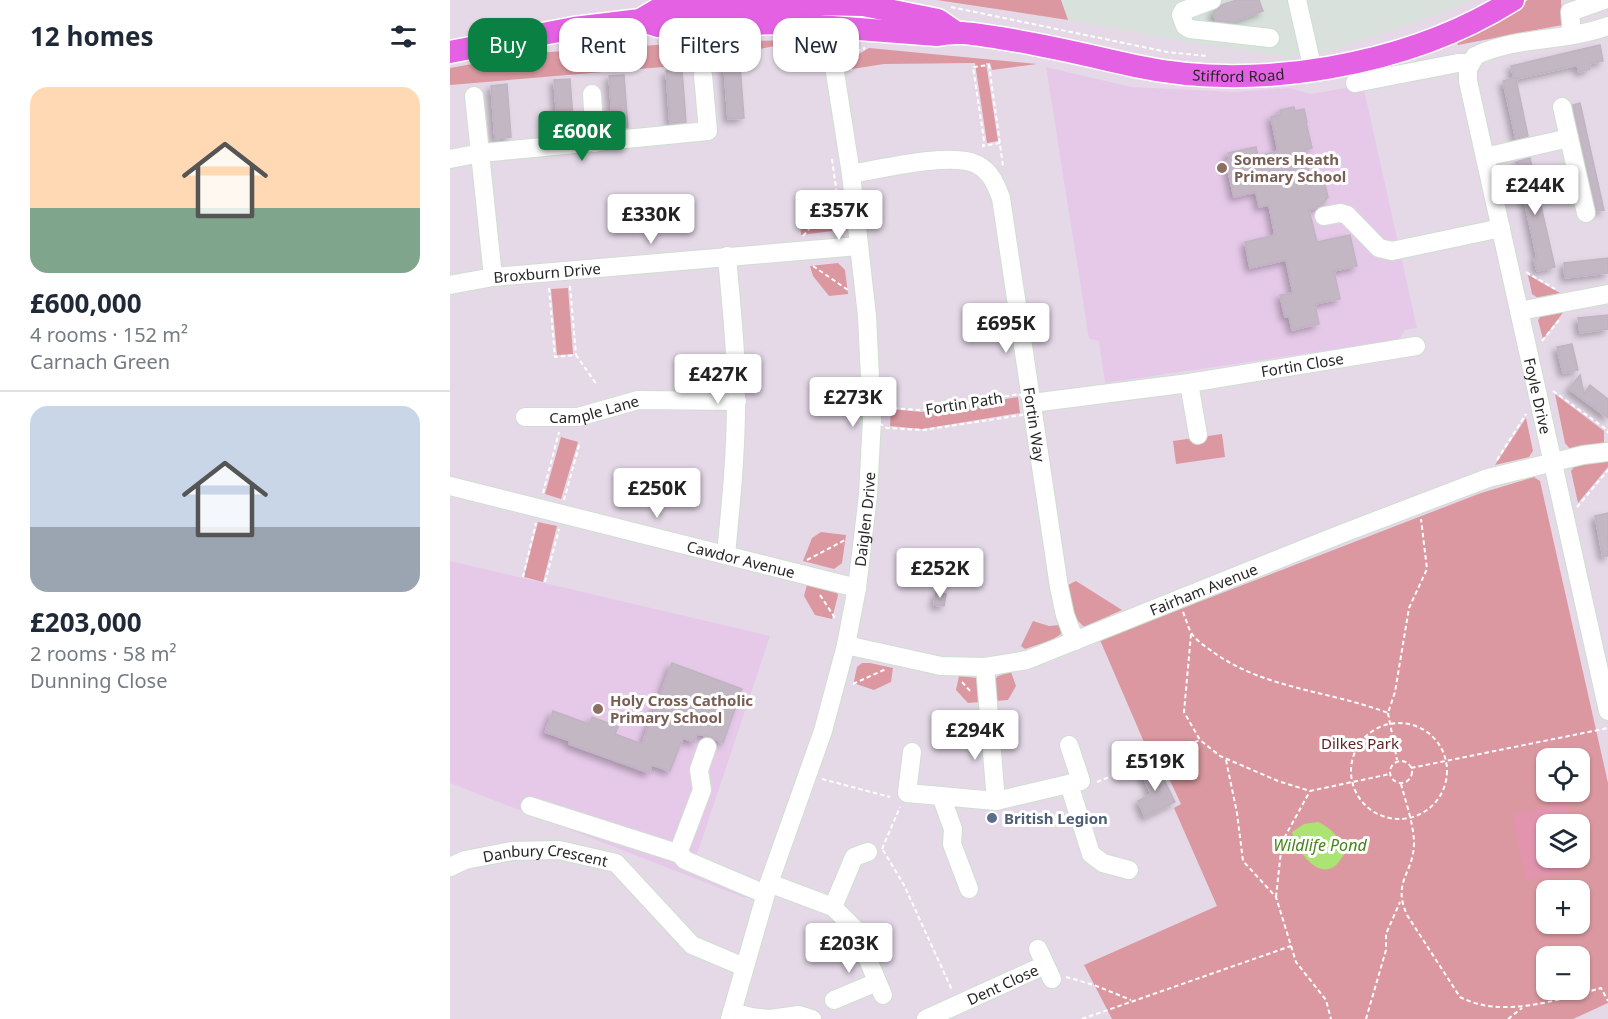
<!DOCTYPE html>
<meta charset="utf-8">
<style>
:root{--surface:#fff;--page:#f2f2f3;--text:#1f2937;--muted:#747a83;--line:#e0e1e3;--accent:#0b8043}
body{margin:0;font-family:"Noto Sans",sans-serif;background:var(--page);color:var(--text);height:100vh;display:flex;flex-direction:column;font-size:22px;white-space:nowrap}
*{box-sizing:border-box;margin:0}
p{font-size:20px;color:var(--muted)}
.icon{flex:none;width:33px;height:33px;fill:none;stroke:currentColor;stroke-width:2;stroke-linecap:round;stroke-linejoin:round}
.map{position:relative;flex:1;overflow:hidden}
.sheet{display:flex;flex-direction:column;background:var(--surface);width:450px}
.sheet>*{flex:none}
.banner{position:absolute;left:18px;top:18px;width:570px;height:54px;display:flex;gap:12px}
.controls{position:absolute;left:1086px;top:748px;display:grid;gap:12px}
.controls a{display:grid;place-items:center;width:54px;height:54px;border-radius:12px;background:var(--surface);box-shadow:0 2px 4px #0004;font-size:30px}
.price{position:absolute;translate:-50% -51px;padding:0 14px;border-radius:6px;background:#fff;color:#222;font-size:20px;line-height:39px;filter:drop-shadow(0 2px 3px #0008)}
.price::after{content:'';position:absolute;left:50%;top:36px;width:18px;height:14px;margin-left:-9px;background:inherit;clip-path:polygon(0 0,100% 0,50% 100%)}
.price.current{background:var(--accent);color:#fff}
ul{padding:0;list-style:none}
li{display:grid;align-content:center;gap:12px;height:318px;padding:0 30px}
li+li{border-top:2px solid var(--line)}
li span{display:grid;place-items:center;height:186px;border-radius:18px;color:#555}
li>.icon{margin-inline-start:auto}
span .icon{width:108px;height:108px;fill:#fffc;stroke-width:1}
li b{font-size:26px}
h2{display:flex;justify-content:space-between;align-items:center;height:72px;padding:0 30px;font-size:26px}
.chip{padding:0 21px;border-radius:18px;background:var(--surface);box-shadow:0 2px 4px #0004;font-size:21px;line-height:54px}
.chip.current{background:var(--accent);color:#fff}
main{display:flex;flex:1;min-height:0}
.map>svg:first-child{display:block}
</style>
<main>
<section class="sheet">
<h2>12 homes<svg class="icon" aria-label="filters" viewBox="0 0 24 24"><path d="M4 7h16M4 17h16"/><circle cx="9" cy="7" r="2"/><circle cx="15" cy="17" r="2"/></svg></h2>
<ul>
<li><span style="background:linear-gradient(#ffd9b3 65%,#7fa58c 0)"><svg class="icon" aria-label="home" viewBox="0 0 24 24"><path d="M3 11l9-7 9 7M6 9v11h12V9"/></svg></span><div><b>£600,000</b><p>4 rooms · 152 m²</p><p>Carnach Green</p></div></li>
<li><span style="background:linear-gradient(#c9d6e8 65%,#9aa5b1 0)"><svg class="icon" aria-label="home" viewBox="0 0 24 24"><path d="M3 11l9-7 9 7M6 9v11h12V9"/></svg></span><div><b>£203,000</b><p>2 rooms · 58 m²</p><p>Dunning Close</p></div></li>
</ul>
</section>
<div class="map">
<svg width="1158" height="1019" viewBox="0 0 1158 1019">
<defs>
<filter id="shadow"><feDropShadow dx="-4" dy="4" stdDeviation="3" flood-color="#0004"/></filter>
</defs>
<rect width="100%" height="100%" fill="#e5d9e8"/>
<path fill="#d9e1dd" d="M611,0H1023L967,22L882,50L838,57L727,40L618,20Z"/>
<g fill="#e6c9e9">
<path d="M596,67L681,87L785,92L839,88L861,94L913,85L967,328L955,330L949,340L655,383L649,341L639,339Z"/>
<path d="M0,561L320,636L246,857L301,878L295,898L0,783Z"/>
</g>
<g fill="#db98a0" fill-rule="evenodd">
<path d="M487,0H611L618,20Z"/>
<path d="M1078,0H1111L1112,25L1008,45L1006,38L1048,18Z"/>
<path d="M355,40L225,66L0,85V68L84,53L252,42Z"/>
<path d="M419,48L587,64L542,70L540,63H536L548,141L537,143L525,63L434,64L402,69L409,54Z"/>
<path d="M386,198L389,225L382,231L351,235L350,223L373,199Z"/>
<path d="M388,263L395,270L398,294L379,296L363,276L360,266Z"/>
<path d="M1078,275L1110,293L1088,298L1082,294Z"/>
<path d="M118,288L123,354L107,355L101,289Z"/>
<path d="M1115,310L1093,339L1088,320L1092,314Z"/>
<path d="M1105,394L1154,431V443L1120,449L1115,443Z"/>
<path d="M568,397L570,413L472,429L440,426L441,409L472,412Z"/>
<path d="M1076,418L1083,451L1079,457L1045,465Z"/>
<path d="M772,434L775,457L726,464L723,441Z"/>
<path d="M111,437L128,442L111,499L95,494Z"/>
<path d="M1158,461V467L1128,503L1121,471L1126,464Z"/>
<path d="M1084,477L1090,481L1158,783V1003L1123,1019H662L634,965L767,906L724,808L731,804L707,753L700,756L650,640L1031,493ZM1096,759H1130V792H1096ZM1096,825H1130V858H1096ZM1096,891H1130V924H1096ZM1096,957H1130V990H1096Z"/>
<path d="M88,522L107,526L93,582L74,577Z"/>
<path d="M371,532L396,535L392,563L384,569L353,561L362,538Z"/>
<path d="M358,581L384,587L388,595L382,619L365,615L354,596Z"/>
<path d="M626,581L672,610L634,627L625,618L618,585Z"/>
<path d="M583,621L599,626L610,625L611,634L602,640L575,649L571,646Z"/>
<path d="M412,663H420L443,668L441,682L424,690L406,684L404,681L407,667Z"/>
<path d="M561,672L566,686L558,700L545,701L543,682L548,676Z"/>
<path d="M509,676L527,678L530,702L518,703L506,690Z"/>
</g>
<path fill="#e294af" d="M1116,803L1121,825H1096V858H1128L1130,869L1076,880L1062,814Z"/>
<path fill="#abe472" d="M868,822C883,829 891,838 894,855C891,858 888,864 885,866C866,880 845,847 842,832L854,824Z"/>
<g fill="#c2b7c3" stroke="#c1b3c3" stroke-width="1.5" filter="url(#shadow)">
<path d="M787,0H809L813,11L781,22L766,21L763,12L772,5Z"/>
<path d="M1150,45L1153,61L1139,64L1140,69L1129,72L1127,66H1124L1066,79L1078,136L1066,139L1053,81L1064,78L1061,66Z"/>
<path d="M290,65L294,118L278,119L274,66Z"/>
<path d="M232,70L236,122L220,123L216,71Z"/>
<path d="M174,75L178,127L163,129L159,76Z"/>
<path d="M120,79L124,132L108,133L104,80Z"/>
<path d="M57,84L61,137L45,139L41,86Z"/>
<path d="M1130,103L1154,210L1147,211L1123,105Z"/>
<path d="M844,107L845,111L854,109L857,122H856L862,148L854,150L860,177L875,184L878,197L872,205L859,210L867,242L900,235L907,266L884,271L890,299L865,304L869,324L842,330L839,316L835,317L830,295L843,293L836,260L800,268L795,242L825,235L819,205L809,207L806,192L784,197L776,161L780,160L778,153L806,147L808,156L828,151L821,117L831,114L830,110Z"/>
<path d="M1080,158L1105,267L1087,271L1084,259L1087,258L1066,162Z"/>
<path d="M1158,258V273L1115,278L1114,263Z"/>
<path d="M1158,315V329L1130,333L1128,318Z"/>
<path d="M1122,344L1128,370L1113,373L1107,347Z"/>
<path d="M1130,375L1134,394L1140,385L1158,399V418L1119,389Z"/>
<path d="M1158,513V556L1153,557L1145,516Z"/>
<path d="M486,592L496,594L494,606L484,605Z"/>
<path d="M222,663L292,689L273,743L261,737L247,734L244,742L233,738L220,771L202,765L199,773L119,744L120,741L95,732L103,711L139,724L142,717L168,727L165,734L192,744Z"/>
<path d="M707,765L725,802L695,817L688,801L701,794L691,772Z"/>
</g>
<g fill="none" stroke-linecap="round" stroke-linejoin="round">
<defs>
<g id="minor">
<path d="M762,0L733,11L731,15L735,26L740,29L820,38"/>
<path d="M847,0L863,70"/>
<path id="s1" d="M1158,26C1116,42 1066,36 1025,56L1018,69V81L1158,711"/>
<path d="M1122,35L1120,12L1154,0"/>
<path d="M905,83L1008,63H1021"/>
<path d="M142,94L145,143"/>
<path d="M24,96L43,277"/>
<path d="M1112,107L1136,213"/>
<path d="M1035,157L1119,138"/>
<path d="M0,159L31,153L258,131L253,75"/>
<path id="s2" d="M401,174C430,169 504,151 528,165C541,172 546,185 551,198L609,587L615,615L625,641"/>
<path d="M874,216L890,213L897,215L929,248L942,251L1051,228"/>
<path id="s3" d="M0,285L43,277L408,246"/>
<path d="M1069,311L1158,294"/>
<path d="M739,383L748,435"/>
<path id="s4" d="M582,403L739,383L966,346"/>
<path id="s5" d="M75,417H128L188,400L287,401"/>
<path id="s6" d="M0,486L407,588"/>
<path d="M276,554C281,503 286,453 286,403C287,354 281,305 277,256"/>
<path id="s7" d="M396,645L491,666L535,667L577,660L891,534L1038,478L1133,455L1158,452"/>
<path d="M257,747L249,770L252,790L230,848V854L235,860L315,894"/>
<path d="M462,752L457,793L546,801L535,667"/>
<path d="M619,784L641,854L653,863L679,870"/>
<path d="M491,796L503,829L502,844L519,889"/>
<path d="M546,801L631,781L619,745"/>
<path d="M80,806L230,854"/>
<path id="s8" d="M0,867L15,860L62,851L109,850L166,863L242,945L294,967"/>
<path d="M319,883L383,907L404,857L418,852"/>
<path d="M383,907L405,929L433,995"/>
<path d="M588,949L602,979"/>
<path d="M384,1000L427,982"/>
<path d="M282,1012L301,1017L318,1019"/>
<path id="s9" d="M280,1019L319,883L373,731L396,645L407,588L418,495L422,419L417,316L401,174L384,66L379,15"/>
<path d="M320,1019L349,1015L362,1019"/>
<path id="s10" d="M476,1019L595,965"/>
</g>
<g id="major">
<path id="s11" d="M190,20L208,26L330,23L487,35C509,30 528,35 550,38C596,45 640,56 685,66C806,92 958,66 1063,0"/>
<path d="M0,52L124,28L190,20L207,10L311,3L413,5L488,20L504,31"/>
</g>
</defs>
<use href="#minor" stroke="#cedfcf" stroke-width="20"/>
<use href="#major" stroke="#fff" stroke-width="25"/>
<g stroke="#fff" stroke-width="2" stroke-dasharray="4.5 3" stroke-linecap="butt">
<path d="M501,7L717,52L757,56"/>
<path d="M399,54L415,48"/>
<path d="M550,143L533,146L534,140L523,67L539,65L553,166"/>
<path d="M382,159L387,195"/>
<path d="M353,236L387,197"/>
<path d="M363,266L398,290"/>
<path d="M1076,272L1105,289"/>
<path d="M120,286L126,355"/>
<path d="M99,288L105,357L126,355L147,385"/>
<path d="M1092,341L1109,320"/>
<path d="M1103,391L1156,429L1158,433"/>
<path d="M569,394L582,403L572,415L473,430L437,428L422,419L437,408L472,410Z"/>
<path d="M1047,460L1076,414"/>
<path d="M93,493L109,432"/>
<path d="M114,500L130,442"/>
<path d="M1127,507L1158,470"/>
<path d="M357,560L397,539"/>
<path d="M73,577L86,523"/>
<path d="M95,582L109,529"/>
<path d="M370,595L385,618"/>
<path d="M733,612C736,619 738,628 742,634C747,641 756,647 763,652C814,689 881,691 938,713L945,692L959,608L977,569L971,519"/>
<path d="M741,634L734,712L750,740L770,756L828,781L860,791L940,774"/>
<path d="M512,682L522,693"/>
<path d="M403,684L436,669"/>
<path d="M938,713L947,760"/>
<circle cx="949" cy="771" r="48"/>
<path d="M776,760L787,813L793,861L826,897L846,962L876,1000L881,1019"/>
<circle cx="951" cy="772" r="11"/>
<path d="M961,768L1158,728"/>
<path d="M372,779L440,797"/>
<path d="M647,782L750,740"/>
<path d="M951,784C956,803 964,825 964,844C963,875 942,881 957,915L1010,997C1052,1019 1108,1000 1151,988L1158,1001"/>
<path d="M432,849L450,807"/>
<path d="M433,850L454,885L502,990"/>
<path d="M826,897L832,842L860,791"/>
<path d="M616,977L644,985L681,1000"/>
<path d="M632,1019L841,946"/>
<path d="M916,1019L936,950V934L950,902"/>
<path d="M1058,1019L1072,1008"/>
</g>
<use href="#minor" stroke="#fff" stroke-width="18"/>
<use href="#major" stroke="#e461e4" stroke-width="22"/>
</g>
<g fill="#8d6e63" stroke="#fff" stroke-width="2">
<circle cx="772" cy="168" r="6"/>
<circle cx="148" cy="709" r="6"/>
</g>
<circle fill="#5c6f8a" stroke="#fff" stroke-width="2" cx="542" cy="818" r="6"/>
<g text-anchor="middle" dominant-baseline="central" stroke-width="6" stroke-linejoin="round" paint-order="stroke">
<g font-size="15" fill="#262626" stroke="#fff">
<text stroke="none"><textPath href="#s11" startOffset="604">Stifford Road</textPath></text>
<text stroke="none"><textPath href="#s3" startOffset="98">Broxburn Drive</textPath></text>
<text stroke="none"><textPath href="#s4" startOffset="273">Fortin Close</textPath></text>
<text stroke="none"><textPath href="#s1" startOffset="486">Foyle Drive</textPath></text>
<text transform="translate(514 403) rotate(-9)">Fortin Path</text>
<text stroke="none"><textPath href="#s5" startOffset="70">Cample Lane</textPath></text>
<text stroke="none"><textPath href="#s2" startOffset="399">Fortin Way</textPath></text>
<text stroke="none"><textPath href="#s9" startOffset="519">Daiglen Drive</textPath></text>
<text stroke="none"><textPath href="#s6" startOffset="300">Cawdor Avenue</textPath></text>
<text stroke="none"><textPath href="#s7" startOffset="374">Fairham Avenue</textPath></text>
<text stroke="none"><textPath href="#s8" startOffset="98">Danbury Crescent</textPath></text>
<text stroke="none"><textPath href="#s10" startOffset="84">Dent Close</textPath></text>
</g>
<g font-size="15" font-weight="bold" fill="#785e54" stroke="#fff" text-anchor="start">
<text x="784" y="159">Somers Heath<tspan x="784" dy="17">Primary School</tspan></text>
<text x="160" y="700">Holy Cross Catholic<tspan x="160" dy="17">Primary School</tspan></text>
</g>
<g font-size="15" fill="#5c1f1e" stroke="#fff">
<text x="910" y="743">Dilkes Park</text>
</g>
<g font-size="15" font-weight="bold" fill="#4e5e75" stroke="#fff" text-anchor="start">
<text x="554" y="818">British Legion</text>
</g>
<g font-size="16" font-style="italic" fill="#458417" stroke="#fff">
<text x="870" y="845">Wildlife Pond</text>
</g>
</g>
</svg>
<div class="controls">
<a><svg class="icon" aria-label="locate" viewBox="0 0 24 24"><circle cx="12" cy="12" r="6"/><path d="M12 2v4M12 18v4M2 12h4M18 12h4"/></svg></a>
<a><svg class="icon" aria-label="layers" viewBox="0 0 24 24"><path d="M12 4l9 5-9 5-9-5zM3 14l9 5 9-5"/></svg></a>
<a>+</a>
<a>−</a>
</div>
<b class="price current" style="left:132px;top:162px">£600K</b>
<b class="price" style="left:1085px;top:216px">£244K</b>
<b class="price" style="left:389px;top:241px">£357K</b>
<b class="price" style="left:201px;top:245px">£330K</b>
<b class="price" style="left:556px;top:354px">£695K</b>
<b class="price" style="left:268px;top:405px">£427K</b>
<b class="price" style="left:403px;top:428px">£273K</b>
<b class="price" style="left:207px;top:519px">£250K</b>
<b class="price" style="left:490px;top:599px">£252K</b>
<b class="price" style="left:525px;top:761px">£294K</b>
<b class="price" style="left:705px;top:792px">£519K</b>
<b class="price" style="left:399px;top:974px">£203K</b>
<div class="banner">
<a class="chip current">Buy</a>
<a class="chip">Rent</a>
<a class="chip">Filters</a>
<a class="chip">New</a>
</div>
</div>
</main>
